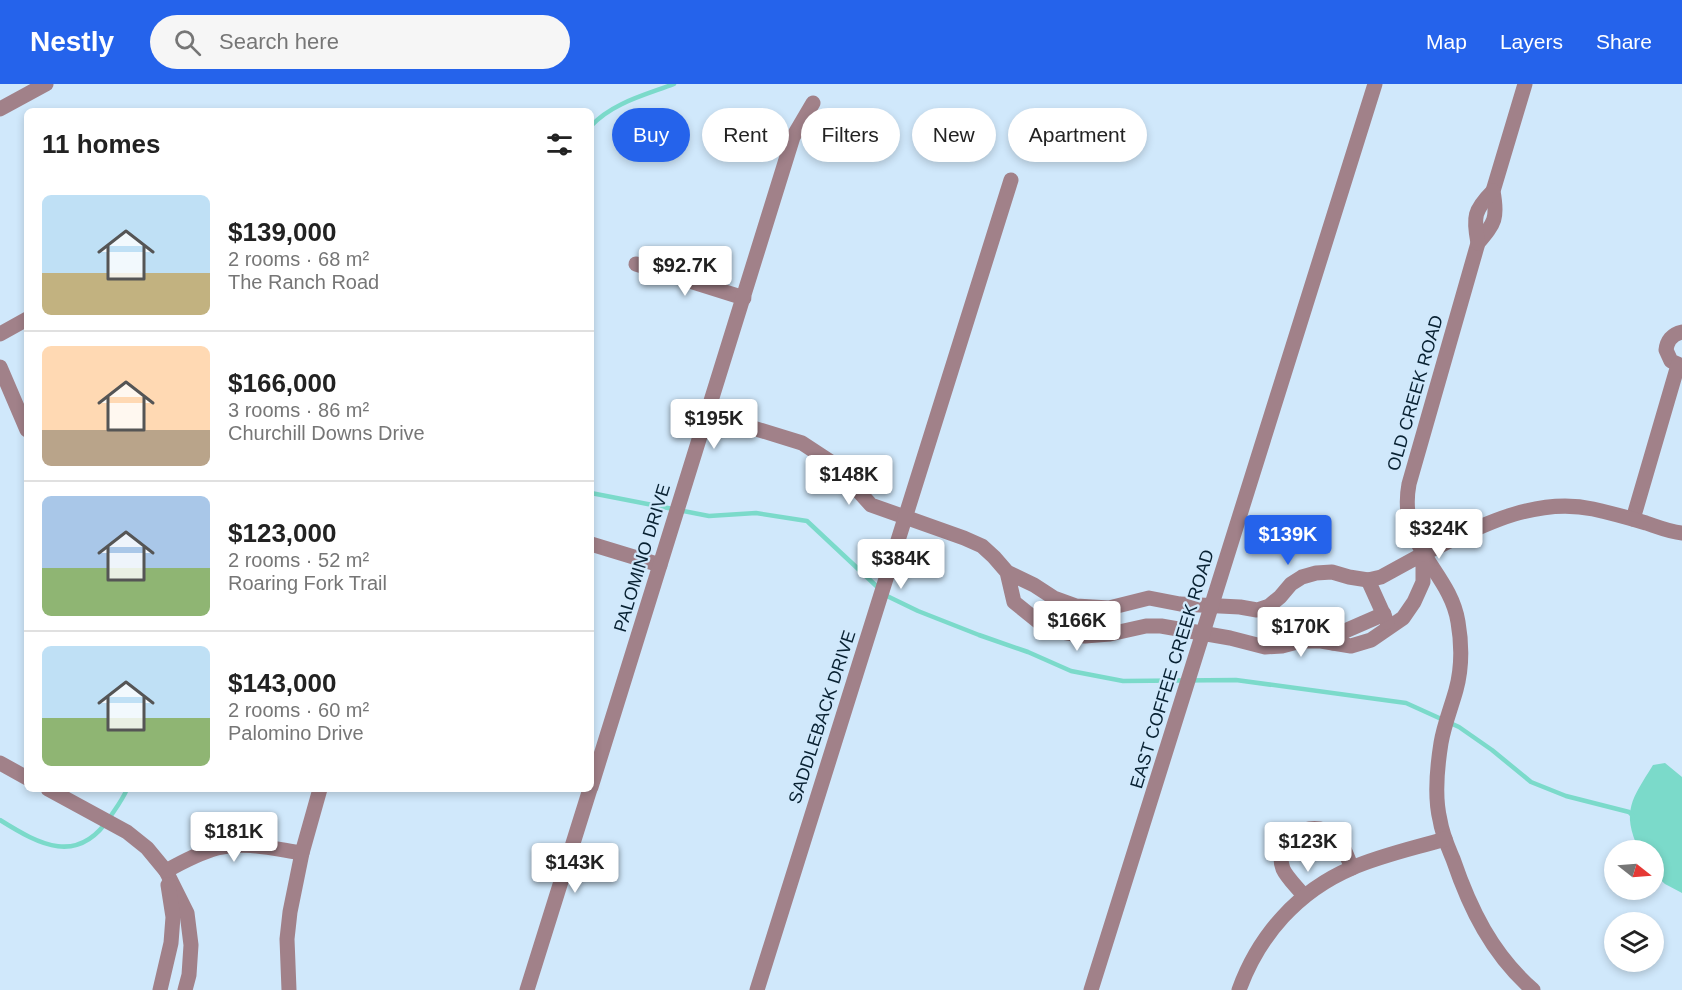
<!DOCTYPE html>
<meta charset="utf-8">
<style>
:root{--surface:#fff;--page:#f6f6f6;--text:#222;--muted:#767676;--line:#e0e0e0;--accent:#2563eb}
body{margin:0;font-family:Helvetica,sans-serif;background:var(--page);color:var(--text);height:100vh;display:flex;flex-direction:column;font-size:22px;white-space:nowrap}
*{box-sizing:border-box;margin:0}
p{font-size:20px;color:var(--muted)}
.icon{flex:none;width:33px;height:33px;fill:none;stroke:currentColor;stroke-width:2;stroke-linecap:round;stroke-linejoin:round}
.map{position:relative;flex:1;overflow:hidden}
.details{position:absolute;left:24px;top:24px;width:570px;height:684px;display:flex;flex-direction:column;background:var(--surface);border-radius:9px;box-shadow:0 3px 9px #0003}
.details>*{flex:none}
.banner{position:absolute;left:612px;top:24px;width:570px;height:54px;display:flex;gap:12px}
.needle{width:39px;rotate:107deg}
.fabs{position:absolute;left:1604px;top:756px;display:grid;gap:12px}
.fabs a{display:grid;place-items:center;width:60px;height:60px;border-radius:50%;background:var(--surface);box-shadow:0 3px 9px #0003;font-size:30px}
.price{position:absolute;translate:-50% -51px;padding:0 14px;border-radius:6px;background:#fff;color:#222;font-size:20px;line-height:39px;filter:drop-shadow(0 2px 3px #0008)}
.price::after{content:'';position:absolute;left:50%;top:36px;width:18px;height:14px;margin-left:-9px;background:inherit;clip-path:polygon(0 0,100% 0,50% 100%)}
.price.selected{background:var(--accent);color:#fff}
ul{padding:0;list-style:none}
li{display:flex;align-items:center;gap:18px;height:150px;padding:0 18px}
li+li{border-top:2px solid var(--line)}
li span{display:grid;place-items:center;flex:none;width:168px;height:120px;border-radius:9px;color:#555}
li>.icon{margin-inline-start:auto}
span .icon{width:72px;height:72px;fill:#fffc;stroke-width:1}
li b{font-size:26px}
h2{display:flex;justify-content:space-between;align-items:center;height:72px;padding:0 18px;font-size:26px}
.pill{padding:0 21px;border-radius:27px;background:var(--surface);box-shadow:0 3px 9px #0003;font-size:21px;line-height:54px}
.pill.selected{background:var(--accent);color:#fff}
header{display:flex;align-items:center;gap:36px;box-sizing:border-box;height:84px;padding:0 30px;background:var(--accent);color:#fff}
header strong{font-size:28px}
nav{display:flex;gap:33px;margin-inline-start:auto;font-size:21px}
.search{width:420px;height:54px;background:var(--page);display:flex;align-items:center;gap:15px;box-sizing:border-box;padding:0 21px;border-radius:33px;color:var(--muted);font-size:22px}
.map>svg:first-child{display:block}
</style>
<header>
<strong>Nestly</strong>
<div class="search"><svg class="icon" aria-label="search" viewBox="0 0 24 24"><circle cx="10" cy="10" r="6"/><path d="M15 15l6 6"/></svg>Search here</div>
<nav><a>Map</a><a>Layers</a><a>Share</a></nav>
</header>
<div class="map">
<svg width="1682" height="906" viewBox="0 0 1682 906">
<rect width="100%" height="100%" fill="#d0e8fb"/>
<path fill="#7bdaca" d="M1665,679L1682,693V809L1665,800L1653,789V766H1639C1621,727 1632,715 1653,681Z"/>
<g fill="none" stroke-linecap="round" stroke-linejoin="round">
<g stroke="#7bdaca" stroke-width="4.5">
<path d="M591,42C612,19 645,11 674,0"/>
<path d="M591,409L709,432L756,429L807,437L887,512L918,527L979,551L1028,568L1071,587L1123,597L1236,596L1406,619L1459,643L1492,666L1531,698L1566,712L1629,728L1633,732"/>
<path d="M0,736C40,761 78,782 110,733C116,724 123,715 127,705"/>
</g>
<g stroke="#a18189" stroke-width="15">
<path d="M1525,0L1493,107C1498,134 1495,139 1478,159L1409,400C1397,463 1450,487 1458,538C1462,561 1462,584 1456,606C1451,624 1444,641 1441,659C1437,684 1434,712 1440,736C1442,750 1448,763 1453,775C1470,825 1492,870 1533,906"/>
<path d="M0,25L46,0"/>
<path d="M1478,159C1473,133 1474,126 1493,107"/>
<path d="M636,180L744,214"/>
<path d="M1682,248C1672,250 1667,257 1666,266L1671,277L1682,282"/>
<path d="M0,250L27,235"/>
<path d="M0,283L27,346"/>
<path d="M708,330L802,359L834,380L871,421L964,454L982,462L994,473L1007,488L1034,501L1054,514L1076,522L1109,524L1149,514L1180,520L1240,523L1257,526L1269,522L1280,513L1291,500L1302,493L1316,489L1332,488L1349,493L1368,496L1381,493L1423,470V498L1414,518L1403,534L1371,556L1351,562L1321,557H1301L1282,562L1265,563L1230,554L1161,542H1146L1110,550L1085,552L1062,548L1040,539L1014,518L1007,488"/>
<path d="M1633,435L1678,281"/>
<path d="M591,460L660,481"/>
<path d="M1423,470C1475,445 1532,412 1593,425C1611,429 1629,434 1646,439C1658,443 1670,448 1682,449"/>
<path d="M1368,496L1387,538"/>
<path d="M1333,559L1345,547L1384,530"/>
<path d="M0,679L27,694"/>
<path d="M591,703L793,53L813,19"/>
<path d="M48,705L127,748L147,764L166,787L187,829L191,861L189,891L185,906"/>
<path d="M166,787C182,778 199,769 217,764C245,757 274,765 302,769"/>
<path d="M1304,812C1298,804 1287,794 1283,785C1272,755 1310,733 1334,751C1343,759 1347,773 1352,784"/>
<path d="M160,906L171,859L173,833L168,801"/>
<path d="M289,906L287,855L290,828L302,769L320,705"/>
<path d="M527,906L590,705"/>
<path d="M757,906L1011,96"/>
<path d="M1239,906C1259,851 1298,807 1352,784C1382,771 1415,764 1445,755"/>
</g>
<path stroke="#a18189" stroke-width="15" d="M1091,906L1375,0"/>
</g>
<g text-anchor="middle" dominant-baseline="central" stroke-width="4.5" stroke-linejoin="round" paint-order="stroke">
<g font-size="18" fill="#082132" stroke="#d0e8fb">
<text transform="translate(1415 309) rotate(-74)">OLD CREEK ROAD</text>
<text transform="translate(642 474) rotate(-73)">PALOMINO DRIVE</text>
<text transform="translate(1172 585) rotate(-73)">EAST COFFEE CREEK ROAD</text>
<text transform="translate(822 633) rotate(-72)">SADDLEBACK DRIVE</text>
</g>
</g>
</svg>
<div class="fabs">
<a><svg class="needle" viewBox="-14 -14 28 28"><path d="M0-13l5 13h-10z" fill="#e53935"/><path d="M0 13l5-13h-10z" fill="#767676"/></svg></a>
<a><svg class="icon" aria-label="layers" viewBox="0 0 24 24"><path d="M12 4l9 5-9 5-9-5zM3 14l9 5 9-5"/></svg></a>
</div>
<b class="price" style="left:685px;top:213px">$92.7K</b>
<b class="price" style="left:714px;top:366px">$195K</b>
<b class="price" style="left:849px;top:422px">$148K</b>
<b class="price" style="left:1439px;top:476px">$324K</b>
<b class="price selected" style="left:1288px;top:482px">$139K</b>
<b class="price" style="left:901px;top:506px">$384K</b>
<b class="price" style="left:1077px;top:568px">$166K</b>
<b class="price" style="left:1301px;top:574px">$170K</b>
<b class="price" style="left:234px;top:779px">$181K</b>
<b class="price" style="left:1308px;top:789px">$123K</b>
<b class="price" style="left:575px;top:810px">$143K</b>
<div class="banner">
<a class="pill selected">Buy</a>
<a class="pill">Rent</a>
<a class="pill">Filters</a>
<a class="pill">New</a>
<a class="pill">Apartment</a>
</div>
<section class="details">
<h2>11 homes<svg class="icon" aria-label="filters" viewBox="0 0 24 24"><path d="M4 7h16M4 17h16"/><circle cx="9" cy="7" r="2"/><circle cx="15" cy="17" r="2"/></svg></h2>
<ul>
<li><span style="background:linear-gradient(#bfe0f5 65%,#c2b280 0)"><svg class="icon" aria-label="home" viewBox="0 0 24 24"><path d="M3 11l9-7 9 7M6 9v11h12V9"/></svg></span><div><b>$139,000</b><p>2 rooms · 68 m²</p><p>The Ranch Road</p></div></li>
<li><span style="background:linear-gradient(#ffd9b3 70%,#b9a48a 0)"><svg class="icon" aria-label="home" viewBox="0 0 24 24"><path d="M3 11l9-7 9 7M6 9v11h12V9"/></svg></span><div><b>$166,000</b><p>3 rooms · 86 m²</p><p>Churchill Downs Drive</p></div></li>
<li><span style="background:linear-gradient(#a9c7e8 60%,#8fb573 0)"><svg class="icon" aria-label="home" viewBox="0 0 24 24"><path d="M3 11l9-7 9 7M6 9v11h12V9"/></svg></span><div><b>$123,000</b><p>2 rooms · 52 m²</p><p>Roaring Fork Trail</p></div></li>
<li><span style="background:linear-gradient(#bfe0f5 60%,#8fb573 0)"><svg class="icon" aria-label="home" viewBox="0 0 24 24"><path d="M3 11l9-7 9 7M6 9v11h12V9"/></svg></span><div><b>$143,000</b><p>2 rooms · 60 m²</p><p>Palomino Drive</p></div></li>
</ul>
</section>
</div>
